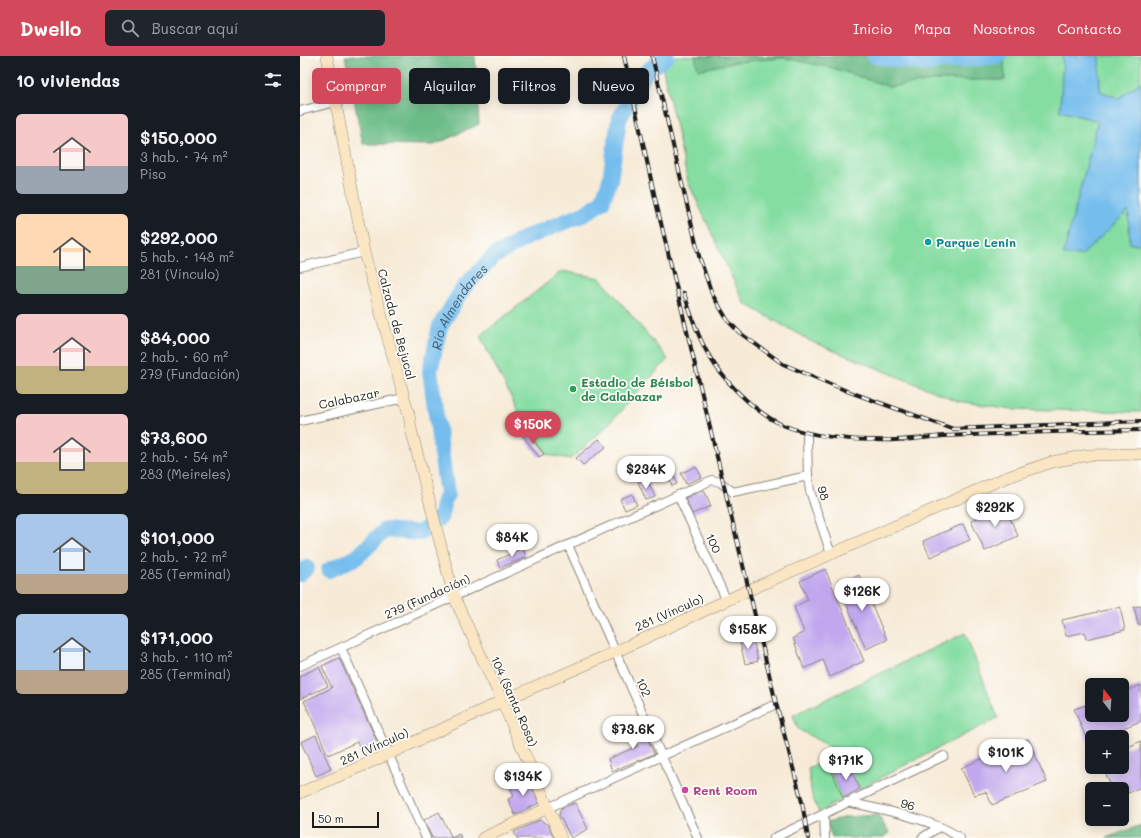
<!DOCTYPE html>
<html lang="es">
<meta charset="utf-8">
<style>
:root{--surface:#171b24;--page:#20242c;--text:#f1f3f6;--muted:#9ea1a6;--accent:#d1495b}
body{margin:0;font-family:Mali,sans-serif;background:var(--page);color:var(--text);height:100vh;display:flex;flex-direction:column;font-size:15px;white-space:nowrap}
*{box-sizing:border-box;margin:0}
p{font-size:13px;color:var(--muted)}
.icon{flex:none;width:22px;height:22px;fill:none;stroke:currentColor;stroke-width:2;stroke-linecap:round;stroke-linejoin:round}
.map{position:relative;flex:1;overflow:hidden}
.drawer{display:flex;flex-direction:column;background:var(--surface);width:300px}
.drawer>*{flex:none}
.banner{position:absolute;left:12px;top:12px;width:380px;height:36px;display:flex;gap:8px}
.needle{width:26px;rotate:343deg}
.controls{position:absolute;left:785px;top:622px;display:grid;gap:8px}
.controls a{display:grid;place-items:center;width:44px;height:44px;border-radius:6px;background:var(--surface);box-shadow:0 2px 10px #0003;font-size:20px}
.scale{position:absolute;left:12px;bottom:10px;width:67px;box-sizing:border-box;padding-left:4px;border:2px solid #1c1c1c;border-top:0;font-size:11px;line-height:14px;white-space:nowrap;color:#1c1c1c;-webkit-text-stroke:3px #fdfcf7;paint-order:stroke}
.price{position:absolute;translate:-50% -34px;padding:0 9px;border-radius:14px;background:#fff;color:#222;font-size:13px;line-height:26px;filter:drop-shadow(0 1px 2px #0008)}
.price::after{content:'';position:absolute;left:50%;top:24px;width:12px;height:9px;margin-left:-6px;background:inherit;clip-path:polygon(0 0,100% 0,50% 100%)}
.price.on{background:var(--accent);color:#fff}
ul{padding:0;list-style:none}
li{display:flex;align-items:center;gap:12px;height:100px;padding:0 16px}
li span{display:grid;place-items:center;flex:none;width:112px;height:80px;border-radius:6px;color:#555}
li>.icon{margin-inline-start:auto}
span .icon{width:48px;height:48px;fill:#fffc;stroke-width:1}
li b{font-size:17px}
h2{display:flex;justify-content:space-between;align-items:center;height:48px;padding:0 16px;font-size:17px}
.pill{padding:0 14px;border-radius:6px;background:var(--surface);box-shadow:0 2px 10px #0003;font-size:14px;line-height:36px}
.pill.on{background:var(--accent);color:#fff}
header{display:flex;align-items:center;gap:24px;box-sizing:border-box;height:56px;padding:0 20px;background:var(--accent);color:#fff}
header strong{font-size:19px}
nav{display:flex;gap:22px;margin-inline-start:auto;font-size:14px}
.search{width:280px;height:36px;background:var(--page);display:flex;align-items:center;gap:10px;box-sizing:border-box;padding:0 14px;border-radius:6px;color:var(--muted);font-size:15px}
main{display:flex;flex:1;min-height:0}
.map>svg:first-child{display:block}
</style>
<header>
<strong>Dwello</strong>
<div class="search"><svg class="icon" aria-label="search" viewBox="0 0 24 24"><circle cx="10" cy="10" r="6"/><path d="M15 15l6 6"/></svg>Buscar aquí</div>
<nav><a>Inicio</a><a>Mapa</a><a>Nosotros</a><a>Contacto</a></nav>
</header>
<main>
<section class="drawer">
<h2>10 viviendas<svg class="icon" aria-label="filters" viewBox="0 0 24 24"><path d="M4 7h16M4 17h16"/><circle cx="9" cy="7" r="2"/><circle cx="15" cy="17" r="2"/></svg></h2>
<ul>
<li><span style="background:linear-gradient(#f6c9c9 65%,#9aa5b1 0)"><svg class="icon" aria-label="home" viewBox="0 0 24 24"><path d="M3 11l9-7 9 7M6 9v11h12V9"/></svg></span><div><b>$150,000</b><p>3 hab. · 74 m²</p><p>Piso</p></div></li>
<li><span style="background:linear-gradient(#ffd9b3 65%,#7fa58c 0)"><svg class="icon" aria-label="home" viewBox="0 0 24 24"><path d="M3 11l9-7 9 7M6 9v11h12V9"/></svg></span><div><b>$292,000</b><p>5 hab. · 148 m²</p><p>281 (Vínculo)</p></div></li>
<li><span style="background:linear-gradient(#f6c9c9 65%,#c2b280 0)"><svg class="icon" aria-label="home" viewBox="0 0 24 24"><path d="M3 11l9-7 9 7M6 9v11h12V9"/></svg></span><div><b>$84,000</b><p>2 hab. · 60 m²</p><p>279 (Fundación)</p></div></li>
<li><span style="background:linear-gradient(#f6c9c9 60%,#c2b280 0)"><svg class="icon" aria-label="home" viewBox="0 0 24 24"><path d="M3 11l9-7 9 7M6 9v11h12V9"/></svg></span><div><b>$73,600</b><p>2 hab. · 54 m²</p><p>283 (Meireles)</p></div></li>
<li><span style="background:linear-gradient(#a9c7e8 75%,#b9a48a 0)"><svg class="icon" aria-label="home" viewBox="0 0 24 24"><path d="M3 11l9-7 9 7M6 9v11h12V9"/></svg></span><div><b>$101,000</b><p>2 hab. · 72 m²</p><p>285 (Terminal)</p></div></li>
<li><span style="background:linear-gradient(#a9c7e8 70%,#b9a48a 0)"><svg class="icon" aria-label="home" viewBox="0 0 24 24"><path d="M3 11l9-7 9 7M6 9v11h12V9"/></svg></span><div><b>$171,000</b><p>3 hab. · 110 m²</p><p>285 (Terminal)</p></div></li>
</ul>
</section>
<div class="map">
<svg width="841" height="782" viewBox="0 0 841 782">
<rect width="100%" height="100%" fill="#fdfcf7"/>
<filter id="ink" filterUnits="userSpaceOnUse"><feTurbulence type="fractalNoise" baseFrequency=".025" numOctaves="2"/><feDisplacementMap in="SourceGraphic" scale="8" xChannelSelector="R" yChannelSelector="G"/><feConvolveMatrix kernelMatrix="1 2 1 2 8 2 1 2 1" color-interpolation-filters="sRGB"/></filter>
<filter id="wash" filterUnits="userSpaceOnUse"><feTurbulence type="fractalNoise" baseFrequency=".012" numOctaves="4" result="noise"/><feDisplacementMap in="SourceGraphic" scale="16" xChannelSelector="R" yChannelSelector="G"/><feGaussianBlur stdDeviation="0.9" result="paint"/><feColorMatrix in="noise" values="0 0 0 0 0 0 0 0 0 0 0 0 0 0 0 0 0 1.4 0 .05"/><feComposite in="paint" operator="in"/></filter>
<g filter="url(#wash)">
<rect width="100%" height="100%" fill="#f7ebd8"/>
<g fill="#85dda2" stroke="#507c5f">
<path d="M360,0H841V356L712,353L658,345L510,285L444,247L388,126Z"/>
<path d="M262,215L300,222L368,303L304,373L271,403L248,399L222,363L180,280Z"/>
<path d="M665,577L698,662L605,709L560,733L541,697L498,673L493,659Z"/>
<path d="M526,704L543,742L519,757L512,740L508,712Z"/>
</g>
<g fill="#6cbc88" stroke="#446c52">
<path d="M45,0H175L179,68L134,89L63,88Z"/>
<path d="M395,0H704L705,24H640L590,31L533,12L484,2L436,6L398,14Z"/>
<path d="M578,759L589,777L582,782H532L527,766L546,761Z"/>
<path d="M841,769V782H806Z"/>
</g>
<path fill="#74bded" stroke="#486c84" d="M763,0H799L800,35L819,42L841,26V188H830L828,155L782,199H763L798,65L760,55Z"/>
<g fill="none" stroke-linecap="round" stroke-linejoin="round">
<g stroke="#74bded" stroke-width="16">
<path d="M575,0L623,7L699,0"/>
<path id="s1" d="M29,514L57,501L85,474L120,477L140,462L144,445L147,438L130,315L140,270L164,231L193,201L227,181L284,158L302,146L310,124L319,63L346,16L367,0"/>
<path d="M0,518L7,512"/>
</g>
</g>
<g id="blocks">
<g fill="#c1a7ee">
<path d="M227,376L244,398L239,401L223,380Z"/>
<path d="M299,383L306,391L283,409L276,402Z"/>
<path d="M396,411L402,421L386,428L381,417Z"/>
<path d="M373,418L377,428L372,430L368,420Z"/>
<path d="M347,423L355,441L346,444L338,426Z"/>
<path d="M404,434L411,450L392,458L385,442Z"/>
<path d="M332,438L337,449L325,454L320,443Z"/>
<path d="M704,449L718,480L685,495L671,465Z"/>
<path d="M663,468L670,484L630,501L623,485Z"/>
<path d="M223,492L226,501L200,512L197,504Z"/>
<path d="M525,513L564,605L530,621L523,604L504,613L493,582L504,576L494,551L508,544L500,525Z"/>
<path d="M559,519L587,584L566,593L538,528Z"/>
<path d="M841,550V568L838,569L834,551Z"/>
<path d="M820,551L825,574L786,583L785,576L766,580L762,564Z"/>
<path d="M452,579L458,605L445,608L439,582Z"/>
<path d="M39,602L80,692L63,699L57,686L28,699L4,645L32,632L22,610Z"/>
<path d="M19,611L28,630L0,643V620Z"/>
<path d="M841,629V665L801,681H792V684L788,686L774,653L792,647V659H822V636Z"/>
<path d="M341,667L354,698L312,715L308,703L338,690L330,671Z"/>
<path d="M16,679L31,713L16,720L1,686Z"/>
<path d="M728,683L747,726L692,749L686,736L674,739L661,712Z"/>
<path d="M841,685V731L822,740V733H812L803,711H822V694Z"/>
<path d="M534,700L538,708L530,711L526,704Z"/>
<path d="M548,708L560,733L543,742L532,716Z"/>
<path d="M227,722L239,747L215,759L208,743L214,740L210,730Z"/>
<path d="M275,747L288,773L271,782L259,759L261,752Z"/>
<path d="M139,756L152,782L159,778L161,782H132L124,764Z"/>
<path d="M240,764L248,769L254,782H217L214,776Z"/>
</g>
</g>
</g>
<g filter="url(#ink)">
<use href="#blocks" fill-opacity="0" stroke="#8a847a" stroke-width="1"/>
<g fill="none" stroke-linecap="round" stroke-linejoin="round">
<defs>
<g id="street">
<path d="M0,55L35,46"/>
<path d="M0,211L64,196"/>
<path d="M0,365L104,342"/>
<path d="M507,381L508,420L510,435L531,498"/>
<path d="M378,439L427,545"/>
<path d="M268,489L398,782"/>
<path d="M41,592L126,782"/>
<path d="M0,610L412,424L420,426L433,436L508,420"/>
<path d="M547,746C579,753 634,763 660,782"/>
<path d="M248,752L472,650"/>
<path d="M524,759L525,782"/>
<path d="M474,782L644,700"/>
<path d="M622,782L639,771"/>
</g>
<g id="secondary">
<path d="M27,0L64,196L109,359L111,373L154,541L202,645L261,782"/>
<path d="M0,737L89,698L202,645L315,596L449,534L705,422L752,406L788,399L841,398"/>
<path d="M183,782L248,752"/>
</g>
</defs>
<use href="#street" stroke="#8a847a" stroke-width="10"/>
<use href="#secondary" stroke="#8a847a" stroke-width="12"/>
<use href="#street" stroke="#fff" stroke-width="8"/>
<use href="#secondary" stroke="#fbe6c3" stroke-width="11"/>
<defs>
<g id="rail">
<path d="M324,0L355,142L476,647L502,746L508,782"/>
<path d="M352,0L399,200L412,238L428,265L440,277L483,308L547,335L653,373L841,365"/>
<path d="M384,237C392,262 400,288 415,309C430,331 460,360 485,370C520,383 559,385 596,384C612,384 628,381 644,380C710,377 775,375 841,374"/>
</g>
</defs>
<use href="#rail" stroke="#1c1c1c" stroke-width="4"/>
<use href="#rail" stroke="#fdfcf7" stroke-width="2.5" stroke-dasharray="8" stroke-linecap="butt"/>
</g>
</g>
<circle fill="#0f9aa8" stroke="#fdfcf7" stroke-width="1.5" cx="628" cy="186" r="4"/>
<circle fill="#2e9e5b" stroke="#fdfcf7" stroke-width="1.5" cx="273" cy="333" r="4"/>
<circle fill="#d1479c" stroke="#fdfcf7" stroke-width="1.5" cx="385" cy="734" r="4"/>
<g text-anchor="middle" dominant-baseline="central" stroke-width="3.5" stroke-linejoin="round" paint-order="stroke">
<g font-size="12" font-weight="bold" fill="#0d838f" stroke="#fdfcf7" text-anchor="start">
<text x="636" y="186">Parque Lenin</text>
</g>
<g font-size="12" fill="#1c1c1c" stroke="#fdfcf7">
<text transform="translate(97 268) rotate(75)">Calzada de Bejucal</text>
<text transform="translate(49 342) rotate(-12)">Calabazar</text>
<text transform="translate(524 437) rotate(74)">98</text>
<text transform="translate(414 487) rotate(65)">100</text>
<text transform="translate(127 540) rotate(-24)">279 (Fundación)</text>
<text transform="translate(369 556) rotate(-24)">281 (Vínculo)</text>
<text transform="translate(344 631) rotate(66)">102</text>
<text transform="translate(215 645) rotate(66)">104 (Santa Rosa)</text>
<text transform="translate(74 690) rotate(-24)">281 (Vínculo)</text>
<text transform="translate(608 748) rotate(16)">96</text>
</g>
<g font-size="12" font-weight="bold" fill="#27864d" stroke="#fdfcf7" text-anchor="start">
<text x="281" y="326">Estadio de Béisbol<tspan x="281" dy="14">de Calabazar</tspan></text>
</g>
<g font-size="12" font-weight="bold" fill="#b23c85" stroke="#fdfcf7" text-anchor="start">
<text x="393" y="734">Rent Room</text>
</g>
<g font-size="13" font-style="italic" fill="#3f5c70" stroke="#fdfcf7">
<text stroke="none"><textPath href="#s1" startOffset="351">Río Almendares</textPath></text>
</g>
</g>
</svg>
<div class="controls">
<a><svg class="needle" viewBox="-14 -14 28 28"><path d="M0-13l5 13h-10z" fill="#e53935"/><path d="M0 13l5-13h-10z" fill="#9ea1a6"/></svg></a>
<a>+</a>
<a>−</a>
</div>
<div class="scale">50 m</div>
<b class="price on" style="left:233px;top:389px">$150K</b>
<b class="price" style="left:346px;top:434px">$234K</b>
<b class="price" style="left:695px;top:472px">$292K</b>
<b class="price" style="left:212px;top:502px">$84K</b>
<b class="price" style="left:562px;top:556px">$126K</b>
<b class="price" style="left:448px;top:594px">$158K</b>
<b class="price" style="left:333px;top:694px">$73.6K</b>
<b class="price" style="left:706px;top:717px">$101K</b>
<b class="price" style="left:546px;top:725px">$171K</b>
<b class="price" style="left:223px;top:741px">$134K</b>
<div class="banner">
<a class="pill on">Comprar</a>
<a class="pill">Alquilar</a>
<a class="pill">Filtros</a>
<a class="pill">Nuevo</a>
</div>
</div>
</main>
